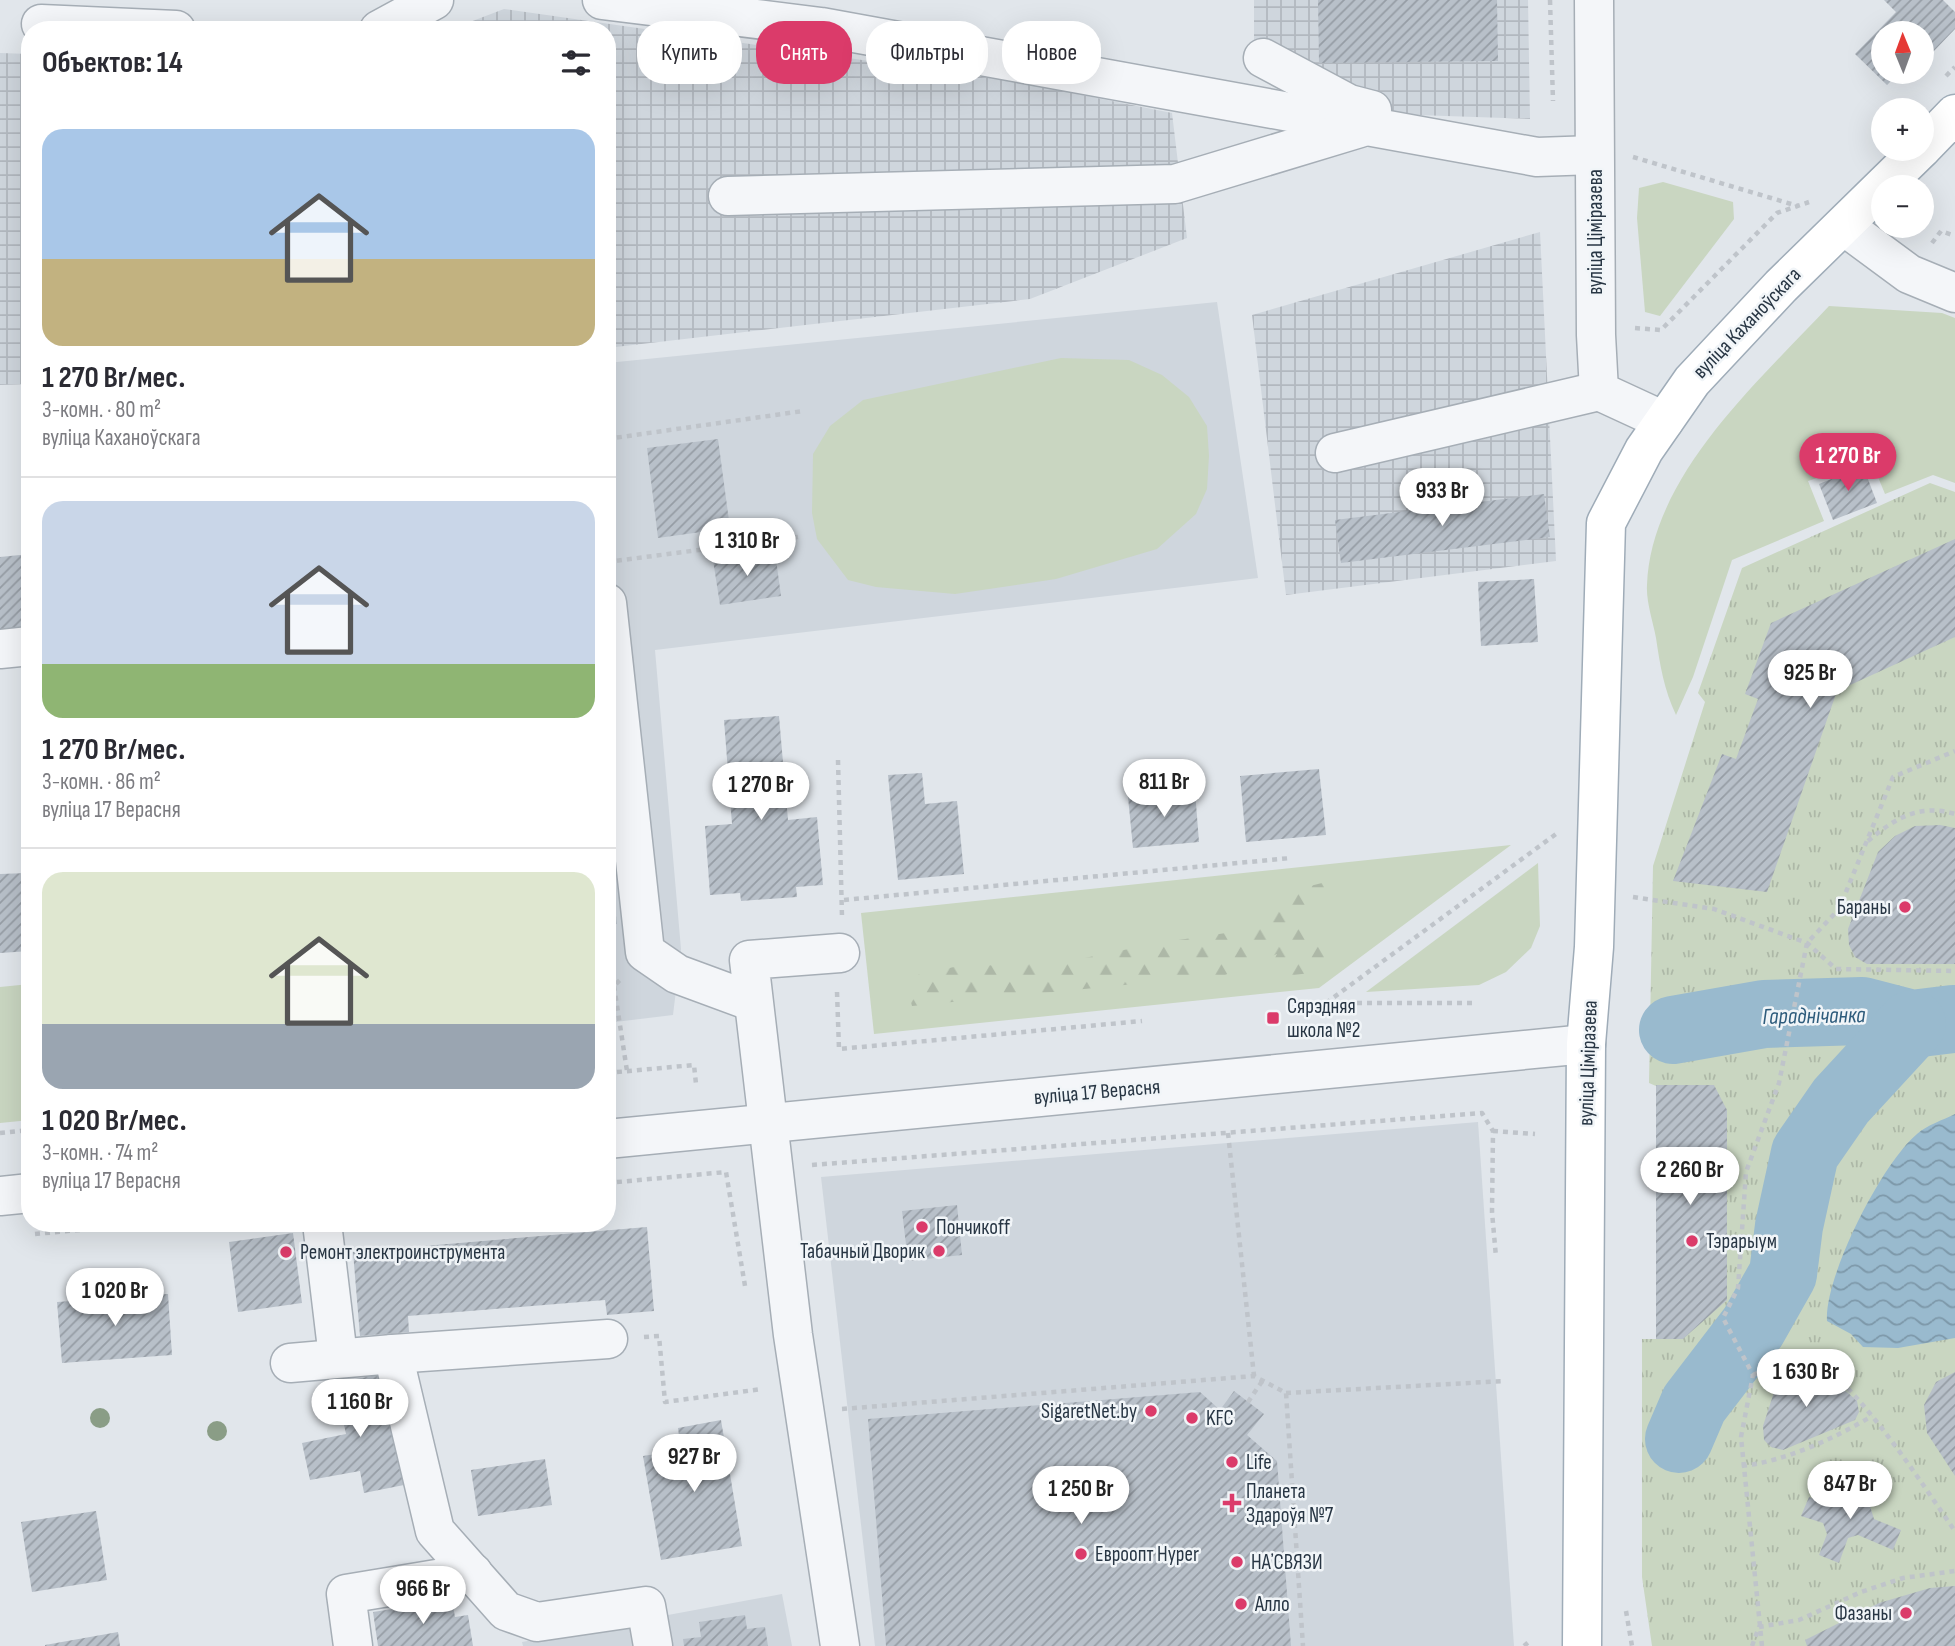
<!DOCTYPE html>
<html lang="ru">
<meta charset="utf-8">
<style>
:root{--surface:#fff;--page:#f7f7f7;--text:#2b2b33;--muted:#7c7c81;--line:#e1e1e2;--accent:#db3b6a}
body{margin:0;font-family:"Sofia Sans Condensed",sans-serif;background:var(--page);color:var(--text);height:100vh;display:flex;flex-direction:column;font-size:26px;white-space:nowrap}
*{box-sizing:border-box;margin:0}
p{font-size:23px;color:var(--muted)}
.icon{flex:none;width:38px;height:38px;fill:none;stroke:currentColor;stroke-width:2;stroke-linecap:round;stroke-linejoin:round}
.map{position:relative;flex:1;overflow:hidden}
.drawer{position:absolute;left:21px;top:21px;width:595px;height:1211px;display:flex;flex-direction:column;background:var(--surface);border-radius:28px;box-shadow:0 7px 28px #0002}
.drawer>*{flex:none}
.hud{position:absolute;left:637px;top:21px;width:665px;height:63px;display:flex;gap:14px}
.needle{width:46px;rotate:359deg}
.buttons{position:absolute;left:1871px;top:21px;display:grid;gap:14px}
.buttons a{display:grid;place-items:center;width:63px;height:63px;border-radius:50%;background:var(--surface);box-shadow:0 7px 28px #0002;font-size:35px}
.price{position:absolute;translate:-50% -60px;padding:0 16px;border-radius:24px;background:#fff;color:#222;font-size:23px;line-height:46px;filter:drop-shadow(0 2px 4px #0008)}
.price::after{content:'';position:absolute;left:50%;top:42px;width:21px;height:16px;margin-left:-10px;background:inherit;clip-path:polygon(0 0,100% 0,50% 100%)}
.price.on{background:var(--accent);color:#fff}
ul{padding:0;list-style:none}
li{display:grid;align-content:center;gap:14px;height:371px;padding:0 21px}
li+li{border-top:2px solid var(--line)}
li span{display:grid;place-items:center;height:217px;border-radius:21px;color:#555}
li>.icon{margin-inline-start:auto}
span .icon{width:126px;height:126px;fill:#fffc;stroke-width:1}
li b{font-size:30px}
h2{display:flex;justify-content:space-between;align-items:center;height:84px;padding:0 21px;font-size:30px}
.tag{padding:0 24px;border-radius:28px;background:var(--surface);box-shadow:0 7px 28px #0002;font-size:24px;line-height:63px}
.tag.on{background:var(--accent);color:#fff}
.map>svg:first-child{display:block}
</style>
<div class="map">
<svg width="1955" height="1646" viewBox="0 0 1955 1646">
<defs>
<pattern id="industrial-grid" width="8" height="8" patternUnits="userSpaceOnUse" patternTransform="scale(1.75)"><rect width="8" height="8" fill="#cfd6dd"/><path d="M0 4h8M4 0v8" fill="none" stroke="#b2b8bf"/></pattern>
<pattern id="forest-firs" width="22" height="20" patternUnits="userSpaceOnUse" patternTransform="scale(1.75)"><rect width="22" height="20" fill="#c9d6c1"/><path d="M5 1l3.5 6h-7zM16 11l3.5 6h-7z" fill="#adb8a7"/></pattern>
<pattern id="park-tufts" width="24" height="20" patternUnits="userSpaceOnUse" patternTransform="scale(1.75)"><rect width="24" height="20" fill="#c9d6c1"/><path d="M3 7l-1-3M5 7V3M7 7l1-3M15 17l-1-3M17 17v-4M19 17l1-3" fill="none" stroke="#adb8a7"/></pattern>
<pattern id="water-waves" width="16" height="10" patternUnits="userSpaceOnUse" patternTransform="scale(1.75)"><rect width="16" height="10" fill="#99bace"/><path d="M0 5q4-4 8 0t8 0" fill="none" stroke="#7d98a9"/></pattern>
<pattern id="building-hatch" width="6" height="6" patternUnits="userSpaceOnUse" patternTransform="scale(1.75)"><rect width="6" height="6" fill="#b8c0c9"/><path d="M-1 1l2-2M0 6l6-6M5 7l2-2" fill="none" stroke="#969da5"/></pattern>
</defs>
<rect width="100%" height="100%" fill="#e1e6eb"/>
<g fill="#cfd6dd">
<path d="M1217,302L1258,578L655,650L681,949L673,1015L607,1023V363Z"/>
<path d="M1478,1122L1514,1646H875L821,1177Z"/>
<path d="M782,1594L792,1646H523L522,1642Z"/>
</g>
<g fill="url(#industrial-grid)">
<path d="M1254,0H1528L1530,119L1359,113L1254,62Z"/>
<path d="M504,9L1017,82L1172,113L1187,238L1030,299L607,348V30H449Z"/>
<path d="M0,53L30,54V384L0,385Z"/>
<path d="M1540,232L1556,561L1286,595L1252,315Z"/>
</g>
<g fill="#c9d6c1">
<path d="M1663,182L1733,202L1734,219L1660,316L1645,312L1637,218L1639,188Z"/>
<path d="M1829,306L1942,313L1955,318V483L1933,475L1885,494L1871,460L1808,481L1824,521L1732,560L1693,677L1676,715C1664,690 1660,665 1656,638C1653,621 1646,602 1647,585C1651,476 1759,381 1829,306Z"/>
<path d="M1061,358L1129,360L1162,375L1189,397L1207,426L1209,456L1207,489L1196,514L1157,549L1056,579L955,594L876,587L848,580L817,539L812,513L813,454L830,426L863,400Z"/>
<path d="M1511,845L1319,988L874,1034L861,913Z"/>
<path d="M1538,863L1540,926L1531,948L1506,972L1479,985L1366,992Z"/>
<path d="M30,984V1120L0,1123V987Z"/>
</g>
<path fill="url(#forest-firs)" d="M1350,876L1319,906L1301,930L1345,948L1317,972L1265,979L1277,954L1225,975L912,1006L904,978L954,967L1065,962L1158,943L1253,929L1274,895Z"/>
<path fill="url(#park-tufts)" d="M1930,483L1955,492V1646H1652L1642,1577V1339H1656V1086L1649,1083L1653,866L1705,702L1698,693L1742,568Z"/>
<path fill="url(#water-waves)" d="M1955,1114V1338L1898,1348L1863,1347L1851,1334L1827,1321C1824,1277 1882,1163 1917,1134C1927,1125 1943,1120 1955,1114Z"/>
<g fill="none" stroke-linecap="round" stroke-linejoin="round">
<g stroke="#99bace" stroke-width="68">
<path d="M1673,1030L1764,1014L1862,1011L1912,1024L1953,1019"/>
<path d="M1679,1439L1694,1404L1753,1327L1783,1274L1789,1226L1805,1153L1841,1101L1912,1024"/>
</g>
</g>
<g fill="url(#building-hatch)">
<path d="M1318,0H1497L1498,61L1319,63Z"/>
<path d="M1884,0H1943L1955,12V29L1933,52L1926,45L1922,50V33H1883V72H1900L1887,85L1855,54L1896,12Z"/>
<path d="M718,439L730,528L658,538L647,448Z"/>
<path d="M1863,466L1877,503L1833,520L1819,484Z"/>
<path d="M1544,494L1550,537L1341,563L1335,520Z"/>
<path d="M1955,539V637L1837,691L1767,892L1673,881L1722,754L1736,759L1758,699L1745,694L1771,623Z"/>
<path d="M775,552L781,596L720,605L713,560Z"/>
<path d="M30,554V627L0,630V557Z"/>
<path d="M1534,579L1538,642L1481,646L1478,582Z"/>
<path d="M779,716L788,820L817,817L823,885L796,887L797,897L741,901L740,893L710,895L705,826L732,824L724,720Z"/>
<path d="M1319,769L1326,835L1246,842L1240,776Z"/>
<path d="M922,773L925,804L957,801L964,874L898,880L888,775Z"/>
<path d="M1195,791L1199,842L1133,848L1128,797Z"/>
<path d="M1940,825L1955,828V964H1867L1855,957L1849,945L1848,929L1878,852L1895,836L1915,826Z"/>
<path d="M607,846L617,924L607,925Z"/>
<path d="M28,873L30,951L0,953V874Z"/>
<path d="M1656,1085H1714L1727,1110V1300L1683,1339H1656Z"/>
<path d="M957,1205L962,1255L908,1261L902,1211Z"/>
<path d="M647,1227L654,1311L607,1315L605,1300L408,1316L409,1332L360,1336L353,1252Z"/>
<path d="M293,1233L302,1303L238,1312L229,1242Z"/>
<path d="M168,1294L172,1355L62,1363L57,1302Z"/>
<path d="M1803,1370L1815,1371L1847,1392L1857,1401L1859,1412L1855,1420L1783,1450L1771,1447L1764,1440L1763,1426L1778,1380Z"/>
<path d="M1955,1372V1476L1927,1433L1924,1405L1936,1382Z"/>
<path d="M382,1374L404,1485L364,1493L360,1471L310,1480L302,1443L346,1434L335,1383Z"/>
<path d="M1234,1391L1264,1414L1247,1435L1277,1461L1291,1646H886L868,1419L1200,1392L1220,1410Z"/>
<path d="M721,1420L742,1546L661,1560L643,1456L681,1450L678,1428Z"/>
<path d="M545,1459L552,1505L478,1516L471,1470Z"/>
<path d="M1849,1480L1874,1486L1869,1503L1874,1519L1901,1530L1893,1550L1858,1535L1848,1538L1839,1563L1819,1555L1827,1534L1823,1523L1801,1516L1809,1497L1828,1504L1844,1499Z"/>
<path d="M96,1511L107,1580L32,1592L21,1522Z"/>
<path d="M1955,1586V1646H1807L1805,1640L1879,1603L1930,1588Z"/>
<path d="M452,1600L455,1617L468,1615L473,1646H378L373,1612Z"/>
<path d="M745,1615L747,1629L765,1627L768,1646H684L683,1639L701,1637L699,1622Z"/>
<path d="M118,1632L120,1646H45V1645Z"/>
</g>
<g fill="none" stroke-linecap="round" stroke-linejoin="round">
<defs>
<g id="minor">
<path d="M602,0L821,27L1537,157L1594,155"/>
<path d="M1594,0L1596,335L1599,391L1664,421"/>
<path d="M41,24L176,30"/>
<path d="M379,30L434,0"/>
<path d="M1263,58L1349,104L1372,110"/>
<path d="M728,196L1175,184L1360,128"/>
<path d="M1844,226L1909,274L1955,293"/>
<path d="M1335,453L1599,391"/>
<path d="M607,603L645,952L677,974L753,1002"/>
<path d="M0,649L30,646"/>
<path d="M840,953L749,960L793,1335L840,1646"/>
<path d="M607,1139L1586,1044"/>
<path d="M0,1196L30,1193"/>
<path d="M322,1223L338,1357"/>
<path d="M393,1354L608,1339"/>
<path d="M290,1363L393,1354L435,1531L506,1611L537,1622L646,1606L653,1646"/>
<path d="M353,1646L346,1594L473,1573"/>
</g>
<g id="major">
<path d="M1922,148L1955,114"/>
<path d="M1582,1646L1586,1044L1594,947L1606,523L1644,450L1692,381L1781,286L1921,149"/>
</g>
</defs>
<use href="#minor" stroke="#a6aeb6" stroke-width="41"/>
<use href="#major" stroke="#9facb8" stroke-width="41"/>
<g stroke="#bfc4ca" stroke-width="4.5" stroke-dasharray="5 5" stroke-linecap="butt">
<path d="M1550,0L1553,101"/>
<path d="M1946,76L1955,67"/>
<path d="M1633,157L1798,206"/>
<path d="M1932,243L1941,231L1955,236"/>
<path d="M1635,328L1661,330L1777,213L1809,202"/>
<path d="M607,439L803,411"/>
<path d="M607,562L798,537"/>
<path d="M838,760L842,917"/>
<path d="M1868,841C1894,819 1919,803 1955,814"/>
<path d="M1633,897L1714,909L1807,943L1836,969L1955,971"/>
<path d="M844,900L1291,858"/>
<path d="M614,986L627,1071"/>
<path d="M607,987L614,986L621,979"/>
<path d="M837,992L839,1049L1142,1021"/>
<path d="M1326,1003L1556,834"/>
<path d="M1327,1003H1477"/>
<path d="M607,1073L694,1065L696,1084"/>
<path d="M1493,1131L1535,1134"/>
<path d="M0,1133L30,1130"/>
<path d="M1228,1133L1254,1376"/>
<path d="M812,1165L1482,1113L1493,1131L1492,1212L1496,1257"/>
<path d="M607,1183L726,1172L745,1286"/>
<path d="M35,1234L156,1223"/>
<path d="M644,1337L659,1336L665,1402L762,1389"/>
<path d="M1753,1375C1766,1370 1785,1356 1798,1356C1841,1355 1929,1495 1955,1531"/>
<path d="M1286,1393L1505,1381"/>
<path d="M1248,1402L1263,1380"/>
<path d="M842,1409L1254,1376L1286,1393L1303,1646"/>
<path d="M1742,1466C1786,1461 1835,1438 1872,1416"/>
<path d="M1626,1611L1632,1646"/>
<path d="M1524,1646L1531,1640"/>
<path d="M1752,1646L1759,1627L1799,1620L1861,1592L1903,1578L1955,1571"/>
<path d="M1762,1646L1741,1437L1753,1375L1723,1318L1738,1288L1746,1172L1779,1083L1807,943L1839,909L1893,777L1955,751"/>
</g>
<use href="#minor" stroke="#f4f6f9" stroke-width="38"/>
<use href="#major" stroke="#fff" stroke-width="38"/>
</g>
<g fill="#8a9d86">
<circle cx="100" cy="1418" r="10"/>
<circle cx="217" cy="1431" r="10"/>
</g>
<g fill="#db3b6a" stroke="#f1f5f8" stroke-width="2.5">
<circle cx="1905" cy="907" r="7"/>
<rect x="1266" y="1011" width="14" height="14" rx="3.5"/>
<circle cx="922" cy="1227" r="7"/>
<circle cx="1692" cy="1241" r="7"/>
<circle cx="939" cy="1251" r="7"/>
<circle cx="286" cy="1252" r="7"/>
<circle cx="1151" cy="1411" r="7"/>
<circle cx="1192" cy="1418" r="7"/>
<circle cx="1232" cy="1462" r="7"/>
<path d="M1228.5 1492.5h7v7h7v7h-7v7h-7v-7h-7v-7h7z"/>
<circle cx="1081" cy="1554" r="7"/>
<circle cx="1237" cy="1562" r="7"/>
<circle cx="1241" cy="1604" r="7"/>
<circle cx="1906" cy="1613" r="7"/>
</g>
<g text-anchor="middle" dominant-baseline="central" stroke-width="5" stroke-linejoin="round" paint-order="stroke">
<g font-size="21" fill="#283644" stroke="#f1f5f8">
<text transform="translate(1595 232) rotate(-90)">вуліца Ціміразева</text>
<text transform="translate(1747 323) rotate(-46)">вуліца Каханоўскага</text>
<text transform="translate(1588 1063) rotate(-88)">вуліца Ціміразева</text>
<text transform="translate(1097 1092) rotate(-5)">вуліца 17 Верасня</text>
</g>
<g font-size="21" fill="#283644" stroke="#f1f5f8" text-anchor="start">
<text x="1891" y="907" text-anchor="end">Бараны</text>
<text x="1287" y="1006">Сярэдняя<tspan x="1287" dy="24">школа №2</tspan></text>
<text x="936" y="1227">Пончикoff</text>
<text x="1706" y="1241">Тэрарыум</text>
<text x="925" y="1251" text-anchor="end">Табачный Дворик</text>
<text x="300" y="1252">Ремонт электроинструмента</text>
<text x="1137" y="1411" text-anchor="end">SigaretNet.by</text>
<text x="1206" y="1418">KFC</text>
<text x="1246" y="1462">Life</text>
<text x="1246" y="1491">Планета<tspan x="1246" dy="24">Здароўя №7</tspan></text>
<text x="1095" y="1554">Евроопт Hyper</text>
<text x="1251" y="1562">НАʼСВЯЗИ</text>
<text x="1255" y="1604">Алло</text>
<text x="1892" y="1613" text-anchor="end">Фазаны</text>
</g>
<g font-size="23" font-style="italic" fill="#2e5c7c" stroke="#f1f5f8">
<text transform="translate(1814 1016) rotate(-1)">Гараднічанка</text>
</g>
</g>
</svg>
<div class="buttons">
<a><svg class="needle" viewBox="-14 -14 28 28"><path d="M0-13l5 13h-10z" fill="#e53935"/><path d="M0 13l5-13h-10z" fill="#7c7c81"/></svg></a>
<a>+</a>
<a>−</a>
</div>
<b class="price on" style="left:1848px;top:493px">1 270 Br</b>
<b class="price" style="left:1442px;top:528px">933 Br</b>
<b class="price" style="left:747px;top:578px">1 310 Br</b>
<b class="price" style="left:1810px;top:710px">925 Br</b>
<b class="price" style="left:1164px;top:819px">811 Br</b>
<b class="price" style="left:761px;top:822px">1 270 Br</b>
<b class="price" style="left:1690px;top:1207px">2 260 Br</b>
<b class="price" style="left:115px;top:1328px">1 020 Br</b>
<b class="price" style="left:1806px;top:1409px">1 630 Br</b>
<b class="price" style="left:360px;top:1439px">1 160 Br</b>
<b class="price" style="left:694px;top:1494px">927 Br</b>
<b class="price" style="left:1850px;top:1521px">847 Br</b>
<b class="price" style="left:1081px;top:1526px">1 250 Br</b>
<b class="price" style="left:423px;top:1626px">966 Br</b>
<div class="hud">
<a class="tag">Купить</a>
<a class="tag on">Снять</a>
<a class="tag">Фильтры</a>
<a class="tag">Новое</a>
</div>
<section class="drawer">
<h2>Объектов: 14<svg class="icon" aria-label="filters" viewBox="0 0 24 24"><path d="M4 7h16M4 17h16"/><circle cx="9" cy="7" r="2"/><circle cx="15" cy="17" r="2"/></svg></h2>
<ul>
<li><span style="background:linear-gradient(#a9c7e8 60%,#c2b280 0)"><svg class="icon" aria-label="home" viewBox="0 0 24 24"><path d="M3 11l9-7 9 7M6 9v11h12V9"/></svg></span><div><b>1 270 Br/мес.</b><p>3-комн. · 80 m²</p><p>вуліца Каханоўскага</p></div></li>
<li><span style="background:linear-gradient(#c9d6e8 75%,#8fb573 0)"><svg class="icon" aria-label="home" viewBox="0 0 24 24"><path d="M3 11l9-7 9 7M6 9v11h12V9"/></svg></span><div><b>1 270 Br/мес.</b><p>3-комн. · 86 m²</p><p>вуліца 17 Верасня</p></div></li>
<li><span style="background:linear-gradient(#dfe7d0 70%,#9aa5b1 0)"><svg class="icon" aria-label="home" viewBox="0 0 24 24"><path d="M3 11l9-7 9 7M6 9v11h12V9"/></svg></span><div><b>1 020 Br/мес.</b><p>3-комн. · 74 m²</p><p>вуліца 17 Верасня</p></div></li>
</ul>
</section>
</div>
